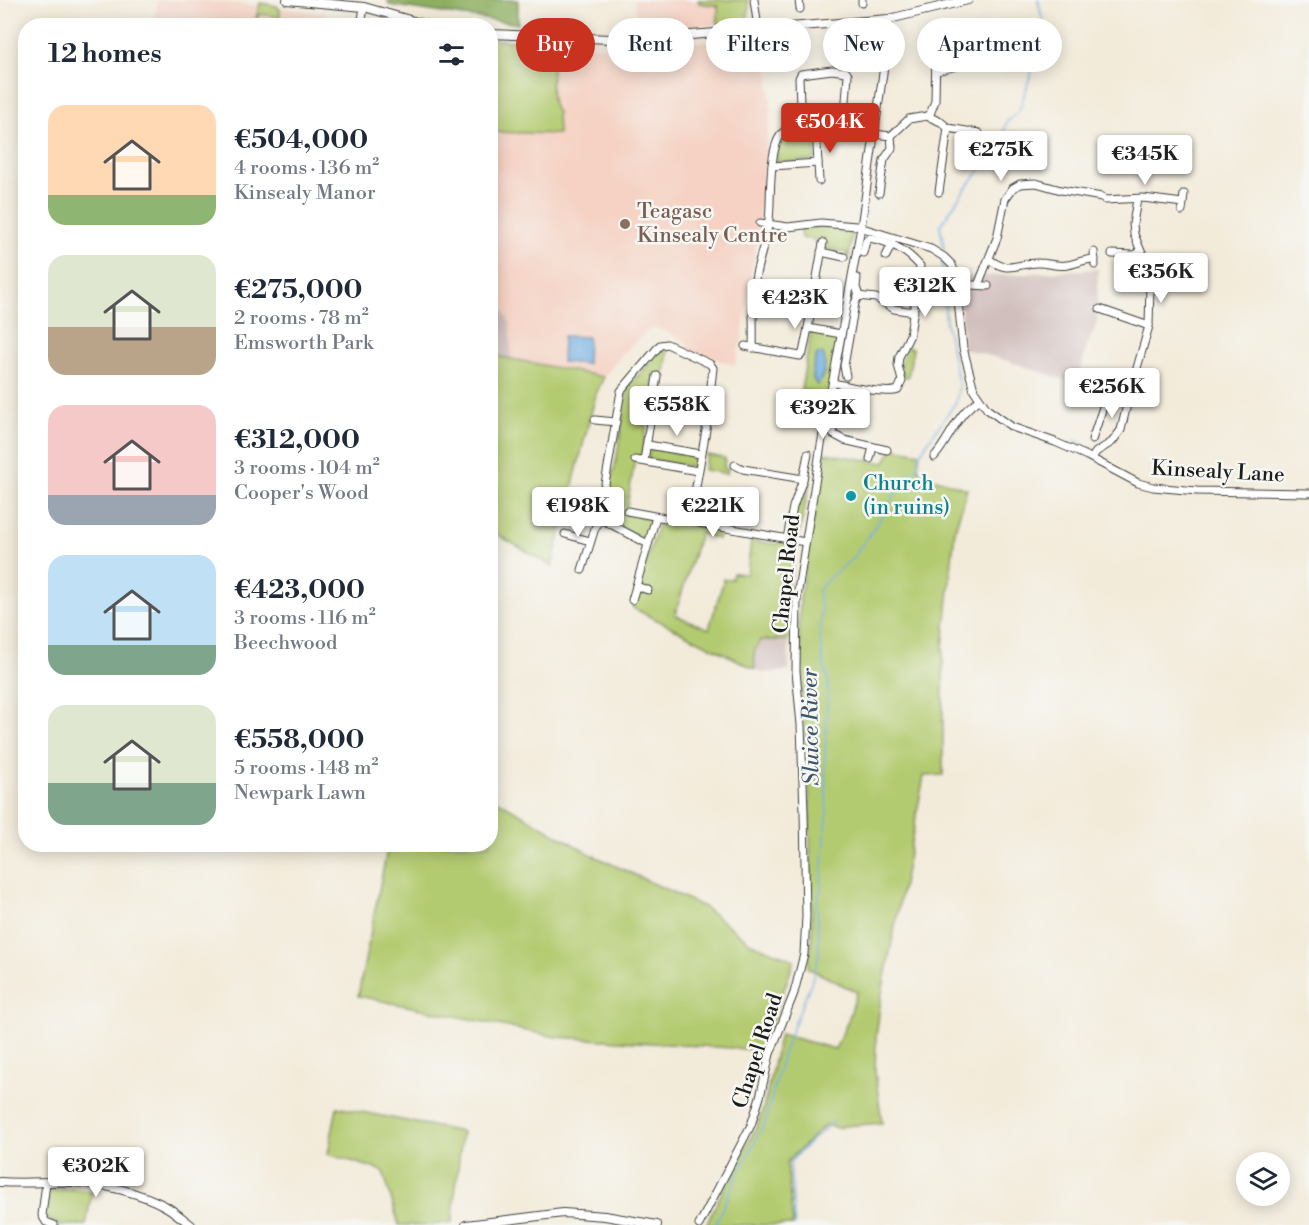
<!DOCTYPE html>
<meta charset="utf-8">
<style>
:root{--surface:#fff;--page:#f6f6f7;--text:#1f2937;--muted:#747a83;--accent:#c8321e}
body{margin:0;font-family:"Libre Bodoni",serif;background:var(--page);color:var(--text);height:100vh;display:flex;flex-direction:column;font-size:22px;white-space:nowrap}
*{box-sizing:border-box;margin:0}
p{font-size:20px;color:var(--muted)}
.icon{flex:none;width:33px;height:33px;fill:none;stroke:currentColor;stroke-width:2;stroke-linecap:round;stroke-linejoin:round}
.map{position:relative;flex:1;overflow:hidden}
.details{position:absolute;left:18px;top:18px;width:480px;height:834px;display:flex;flex-direction:column;background:var(--surface);border-radius:24px;box-shadow:0 3px 15px #0003}
.details>*{flex:none}
.banner{position:absolute;left:516px;top:18px;width:570px;height:54px;display:flex;gap:12px}
.buttons{position:absolute;left:1236px;top:1152px;display:grid;gap:12px}
.buttons a{display:grid;place-items:center;width:54px;height:54px;border-radius:50%;background:var(--surface);box-shadow:0 3px 15px #0003;font-size:30px}
.price{position:absolute;translate:-50% -51px;padding:0 14px;border-radius:6px;background:#fff;color:#222;font-size:20px;line-height:39px;filter:drop-shadow(0 2px 3px #0008)}
.price::after{content:'';position:absolute;left:50%;top:36px;width:18px;height:14px;margin-left:-9px;background:inherit;clip-path:polygon(0 0,100% 0,50% 100%)}
.price.on{background:var(--accent);color:#fff}
ul{padding:0;list-style:none}
li{display:flex;align-items:center;gap:18px;height:150px;padding:0 30px}
li span{display:grid;place-items:center;flex:none;width:168px;height:120px;border-radius:18px;color:#555}
li>.icon{margin-inline-start:auto}
span .icon{width:72px;height:72px;fill:#fffc;stroke-width:1}
li b{font-size:26px}
h2{display:flex;justify-content:space-between;align-items:center;height:72px;padding:0 30px;font-size:26px}
.pill{padding:0 21px;border-radius:27px;background:var(--surface);box-shadow:0 3px 15px #0003;font-size:21px;line-height:54px}
.pill.on{background:var(--accent);color:#fff}
.map>svg:first-child{display:block}
</style>
<div class="map">
<svg width="1309" height="1225" viewBox="0 0 1309 1225">
<rect width="100%" height="100%" fill="#f6f6f2"/>
<filter id="ink" filterUnits="userSpaceOnUse"><feTurbulence type="fractalNoise" baseFrequency=".0167" numOctaves="2"/><feDisplacementMap in="SourceGraphic" scale="12" xChannelSelector="R" yChannelSelector="G"/><feConvolveMatrix kernelMatrix="1 2 1 2 8 2 1 2 1" color-interpolation-filters="sRGB"/></filter>
<filter id="wash" filterUnits="userSpaceOnUse"><feTurbulence type="fractalNoise" baseFrequency=".008" numOctaves="4" result="noise"/><feDisplacementMap in="SourceGraphic" scale="24" xChannelSelector="R" yChannelSelector="G"/><feGaussianBlur stdDeviation="1.35" result="paint"/><feColorMatrix in="noise" values="0 0 0 0 0 0 0 0 0 0 0 0 0 0 0 0 0 1.4 0 .05"/><feComposite in="paint" operator="in"/></filter>
<g filter="url(#wash)">
<rect width="100%" height="100%" fill="#f3ebda"/>
<g fill="#f5d2c3">
<path d="M157,0H201L326,13L325,25L154,26Z"/>
<path d="M634,0H698L699,3L718,6V24L639,33Z"/>
<path d="M740,38L743,62H768L771,102L763,195L742,337L735,365L689,351L686,342L663,330L654,328L645,333L623,353L604,377L511,359L510,323L491,286V39L554,45L612,47L669,45Z"/>
</g>
<g fill="#d1bfbd">
<path d="M1098,269L1097,322L1087,346L1077,384L1005,360L964,349L958,278Z"/>
<path d="M491,286L510,323L511,359L491,355Z"/>
<path d="M760,640H788L789,671L762,673L755,669L754,652Z"/>
</g>
<g fill="#b3cb70" stroke="#687446" stroke-width="1.5">
<path d="M698,0H748C752,28 741,22 718,24V6L699,3Z"/>
<path d="M260,3L277,6L280,10V17L259,14L256,25H254Z"/>
<path d="M491,39L554,45C553,60 547,103 557,112L558,134L491,132Z"/>
<path d="M785,131H814L815,159L812,161L780,162L776,161L780,141Z"/>
<path d="M830,225L853,227L849,257H846L847,253L828,249L826,241L801,238L800,229Z"/>
<path d="M813,331L838,336L828,397L801,390L811,332Z"/>
<path d="M660,347L668,348L665,374L654,373L652,389L648,391L651,399L642,455L639,458H635L626,514L653,519L647,539H645C631,532 601,523 602,506L616,462L627,391L629,385L650,363Z"/>
<path d="M907,347L913,349L908,377L903,376C899,365 901,358 907,347Z"/>
<path d="M491,355L604,377L596,394L552,566L491,531Z"/>
<path d="M651,448L695,456L693,467L649,459L648,457Z"/>
<path d="M893,448L920,453L918,467L921,474L967,489L955,530L943,648V775L924,776L881,998L876,1038L875,1072L882,1123L844,1126L838,1128L825,1125L787,1162L793,1225H706L733,1169L757,1126L764,1106L780,1034L835,1049L848,1021L857,992L808,968L812,936L809,778L802,696L799,629L800,597L825,453L884,463Z"/>
<path d="M707,455L725,458L724,468L728,469L727,474L704,470Z"/>
<path d="M806,481L810,482L799,534L796,537L790,533L797,503Z"/>
<path d="M688,519L697,527L719,532L720,535L718,539L700,533L675,615L709,629L724,579H732L733,573L747,574L751,541L777,544L782,542L797,546L787,596L788,640H760L754,652L755,669L633,608L636,595L642,585L640,582L659,522L662,521L677,523Z"/>
<path d="M491,797L592,855L704,907L751,943L794,960C785,991 771,1019 763,1050L556,1037L358,996L388,845L490,844Z"/>
<path d="M337,1107L462,1132L452,1222L432,1225H399L383,1171L328,1154Z"/>
<path d="M75,1189L92,1192L86,1225H60L49,1220L46,1213L49,1190Z"/>
</g>
<path fill="#8eaf62" stroke="#55663f" stroke-width="1.5" d="M388,0H518V24L389,5Z"/>
<g fill="#71aee3" stroke="#466580" stroke-width="1.5">
<path d="M563,336L588,337L587,364L562,362Z"/>
<path d="M817,354H823C827,362 824,377 817,385L813,379V367Z"/>
</g>
<g fill="none" stroke-linecap="round" stroke-linejoin="round">
<g stroke="#71aee3" stroke-width="1.5">
<path d="M942,250L944,248L940,226L960,196L1001,143L1006,123L1019,111L1043,37V22L1038,0"/>
<path d="M1074,440L1084,444"/>
<path d="M715,1225L737,1175L765,1123L783,1053L812,980L819,954L817,902L821,888L827,815L825,762L828,679L823,663L820,638L821,610L818,591L828,579L852,559L877,524L906,475L918,467L920,453L956,402L959,386L946,323L942,259"/>
<path d="M795,1225L790,1162L814,1138L834,1121"/>
</g>
</g>
</g>
<g filter="url(#ink)">
<g fill="none" stroke-linecap="round" stroke-linejoin="round">
<defs>
<g id="minor">
<path d="M754,0L758,28"/>
<path d="M799,0L800,9"/>
<path d="M862,0V3"/>
<path d="M361,26L364,7"/>
<path d="M986,31L1003,36"/>
<path d="M937,71L988,58L996,34"/>
<path d="M929,117L935,101L936,49"/>
<path d="M816,128L819,181"/>
<path d="M801,129L799,78L801,74L832,70L846,72L848,75L844,127"/>
<path d="M874,134L891,136L909,119L927,116L941,122L948,128L979,133"/>
<path d="M772,166L818,163"/>
<path d="M939,192L948,128"/>
<path d="M879,193L884,160L892,148L891,136"/>
<path d="M1105,200L1143,198L1183,203"/>
<path d="M1182,211L1184,194"/>
<path d="M760,223L788,227L821,223L856,226L931,249L944,257L952,265L955,273L963,348L974,390L987,409L1012,427L1055,442L1087,456L1138,483L1153,487L1197,491L1309,493"/>
<path d="M821,252L844,257"/>
<path d="M1094,252L1095,265"/>
<path d="M1112,254L1133,255L1142,252"/>
<path d="M886,256L892,244"/>
<path d="M989,259C1009,275 1019,262 1039,263C1048,263 1058,267 1067,265C1076,264 1083,259 1095,259"/>
<path d="M857,278L856,287L859,296"/>
<path d="M957,284L988,286"/>
<path d="M978,285L997,238L1005,199L1013,188L1020,184L1036,183L1061,190L1102,197"/>
<path d="M1100,309L1149,326"/>
<path d="M808,328L823,243"/>
<path d="M745,346L800,356L803,353L808,328L841,334"/>
<path d="M753,348C754,324 751,297 756,274C760,255 767,238 769,219C772,201 766,132 790,129L844,127L875,129"/>
<path d="M846,376L844,366L855,303L858,296L876,298L894,309L914,312"/>
<path d="M833,383C847,386 886,395 898,390L902,381L898,365L899,357L910,335L920,266C906,250 891,242 870,238L866,241L863,253"/>
<path d="M1091,383L1129,396"/>
<path d="M853,388C847,400 831,421 833,434L844,440L887,450"/>
<path d="M645,394L654,395"/>
<path d="M595,420L616,422"/>
<path d="M1092,440L1109,389"/>
<path d="M648,445L701,454"/>
<path d="M934,457C950,440 957,411 980,400"/>
<path d="M1092,458L1096,452L1112,442L1121,430L1129,396L1149,326L1150,285L1148,269L1134,234L1133,224L1137,199"/>
<path d="M870,459L873,447"/>
<path d="M635,460L698,471"/>
<path d="M644,461L657,376"/>
<path d="M735,465L743,469L803,479"/>
<path d="M627,511L676,520"/>
<path d="M601,519L598,512V503L605,484L621,391L660,345L667,344L710,364L713,368L706,430L692,509L694,520L699,523L805,542"/>
<path d="M601,519L648,544"/>
<path d="M565,534L590,541"/>
<path d="M787,539L793,507L803,479L808,454"/>
<path d="M582,570L595,528L601,519"/>
<path d="M636,586L648,590"/>
<path d="M632,600L656,517"/>
<path d="M46,1183L42,1215L46,1222L54,1225"/>
<path d="M699,1225L751,1125L760,1097L770,1054L794,993L804,954L806,917L804,812L801,725L796,671L797,597L821,445L861,227L889,31V19"/>
</g>
<g id="major">
<path d="M287,0L364,7L431,26"/>
<path d="M490,34L611,39L654,38L889,19L968,0"/>
<path d="M0,1182C25,1184 50,1181 75,1182C101,1183 141,1193 165,1206C174,1211 183,1219 191,1225"/>
<path d="M466,1225L563,1213L605,1216L657,1225"/>
</g>
</defs>
<use href="#minor" stroke="#3c3b38" stroke-width="9"/>
<use href="#major" stroke="#3c3b38" stroke-width="10"/>
<use href="#minor" stroke="#fff" stroke-width="7"/>
<use href="#major" stroke="#fff" stroke-width="8"/>
</g>
</g>
<circle fill="#8d6e63" stroke="#f6f6f2" stroke-width="2" cx="625" cy="224" r="6"/>
<circle fill="#0f9aa8" stroke="#f6f6f2" stroke-width="2" cx="851" cy="496" r="6"/>
<g text-anchor="middle" dominant-baseline="central" stroke-width="5" stroke-linejoin="round" paint-order="stroke">
<g font-size="21" fill="#785e54" stroke="#f6f6f2" text-anchor="start">
<text x="637" y="212">Teagasc<tspan x="637" dy="24">Kinsealy Centre</tspan></text>
</g>
<g font-size="21" fill="#1c1c1c" stroke="#f6f6f2">
<text transform="translate(1218 472) rotate(3)">Kinsealy Lane</text>
<text transform="translate(787 574) rotate(-84)">Chapel Road</text>
<text transform="translate(758 1051) rotate(-72)">Chapel Road</text>
</g>
<g font-size="21" fill="#0d838f" stroke="#f6f6f2" text-anchor="start">
<text x="863" y="484">Church<tspan x="863" dy="24">(in ruins)</tspan></text>
</g>
<g font-size="22" font-style="italic" fill="#3e566c" stroke="#f6f6f2">
<text transform="translate(811 727) rotate(-91)">Sluice River</text>
</g>
</g>
</svg>
<div class="buttons">
<a><svg class="icon" aria-label="layers" viewBox="0 0 24 24"><path d="M12 4l9 5-9 5-9-5zM3 14l9 5 9-5"/></svg></a>
</div>
<b class="price on" style="left:830px;top:154px">€504K</b>
<b class="price" style="left:1001px;top:182px">€275K</b>
<b class="price" style="left:1145px;top:186px">€345K</b>
<b class="price" style="left:1161px;top:304px">€356K</b>
<b class="price" style="left:925px;top:318px">€312K</b>
<b class="price" style="left:795px;top:330px">€423K</b>
<b class="price" style="left:1112px;top:419px">€256K</b>
<b class="price" style="left:677px;top:437px">€558K</b>
<b class="price" style="left:823px;top:440px">€392K</b>
<b class="price" style="left:578px;top:538px">€198K</b>
<b class="price" style="left:713px;top:538px">€221K</b>
<b class="price" style="left:96px;top:1198px">€302K</b>
<div class="banner">
<a class="pill on">Buy</a>
<a class="pill">Rent</a>
<a class="pill">Filters</a>
<a class="pill">New</a>
<a class="pill">Apartment</a>
</div>
<section class="details">
<h2>12 homes<svg class="icon" aria-label="filters" viewBox="0 0 24 24"><path d="M4 7h16M4 17h16"/><circle cx="9" cy="7" r="2"/><circle cx="15" cy="17" r="2"/></svg></h2>
<ul>
<li><span style="background:linear-gradient(#ffd9b3 75%,#8fb573 0)"><svg class="icon" aria-label="home" viewBox="0 0 24 24"><path d="M3 11l9-7 9 7M6 9v11h12V9"/></svg></span><div><b>€504,000</b><p>4 rooms · 136 m²</p><p>Kinsealy Manor</p></div></li>
<li><span style="background:linear-gradient(#dfe7d0 60%,#b9a48a 0)"><svg class="icon" aria-label="home" viewBox="0 0 24 24"><path d="M3 11l9-7 9 7M6 9v11h12V9"/></svg></span><div><b>€275,000</b><p>2 rooms · 78 m²</p><p>Emsworth Park</p></div></li>
<li><span style="background:linear-gradient(#f6c9c9 75%,#9aa5b1 0)"><svg class="icon" aria-label="home" viewBox="0 0 24 24"><path d="M3 11l9-7 9 7M6 9v11h12V9"/></svg></span><div><b>€312,000</b><p>3 rooms · 104 m²</p><p>Cooper's Wood</p></div></li>
<li><span style="background:linear-gradient(#bfe0f5 75%,#7fa58c 0)"><svg class="icon" aria-label="home" viewBox="0 0 24 24"><path d="M3 11l9-7 9 7M6 9v11h12V9"/></svg></span><div><b>€423,000</b><p>3 rooms · 116 m²</p><p>Beechwood</p></div></li>
<li><span style="background:linear-gradient(#dfe7d0 65%,#7fa58c 0)"><svg class="icon" aria-label="home" viewBox="0 0 24 24"><path d="M3 11l9-7 9 7M6 9v11h12V9"/></svg></span><div><b>€558,000</b><p>5 rooms · 148 m²</p><p>Newpark Lawn</p></div></li>
</ul>
</section>
</div>
